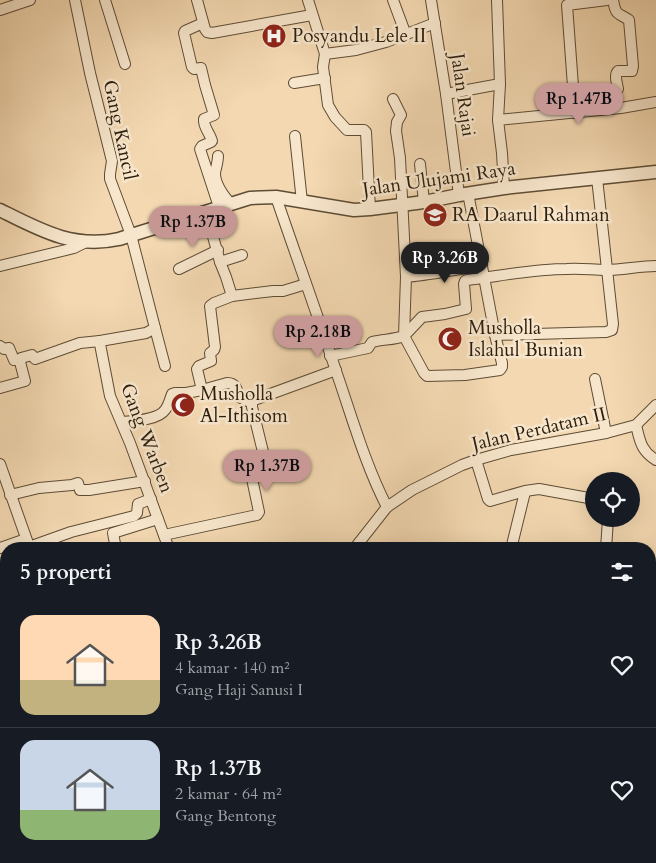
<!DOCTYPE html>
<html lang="id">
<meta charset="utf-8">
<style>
:root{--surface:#171b24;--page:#20242c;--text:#f1f3f6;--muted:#9ea1a6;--line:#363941;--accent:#c59692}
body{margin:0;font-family:Cardo,serif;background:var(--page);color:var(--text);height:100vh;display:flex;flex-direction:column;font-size:19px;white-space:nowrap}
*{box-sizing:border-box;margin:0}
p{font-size:16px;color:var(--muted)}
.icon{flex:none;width:28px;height:28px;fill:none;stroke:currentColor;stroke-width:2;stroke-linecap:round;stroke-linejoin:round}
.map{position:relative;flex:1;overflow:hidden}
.drawer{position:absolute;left:0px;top:542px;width:656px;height:321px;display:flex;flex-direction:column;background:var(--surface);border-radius:20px 20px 0 0;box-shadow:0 5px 20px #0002}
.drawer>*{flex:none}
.controls{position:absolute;left:585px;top:472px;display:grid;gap:10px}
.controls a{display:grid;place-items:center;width:55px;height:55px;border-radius:50%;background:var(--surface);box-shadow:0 5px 20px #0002;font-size:25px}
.price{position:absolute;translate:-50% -42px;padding:0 11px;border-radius:18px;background:var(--accent);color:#111;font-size:16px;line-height:32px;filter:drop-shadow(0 1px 2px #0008)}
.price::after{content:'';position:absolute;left:50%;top:30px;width:15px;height:11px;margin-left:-8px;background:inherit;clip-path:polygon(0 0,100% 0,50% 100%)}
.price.active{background:#222;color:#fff}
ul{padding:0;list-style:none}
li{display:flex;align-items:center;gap:15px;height:125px;padding:0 20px}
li+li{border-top:1px solid var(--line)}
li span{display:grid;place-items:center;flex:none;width:140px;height:100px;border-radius:15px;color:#555}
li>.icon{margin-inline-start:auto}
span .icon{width:60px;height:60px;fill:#fffc;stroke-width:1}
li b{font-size:21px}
h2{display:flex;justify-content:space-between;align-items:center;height:60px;padding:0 20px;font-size:21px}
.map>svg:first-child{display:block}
</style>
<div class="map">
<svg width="656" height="863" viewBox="0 0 656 863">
<rect width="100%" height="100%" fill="#f3d8b1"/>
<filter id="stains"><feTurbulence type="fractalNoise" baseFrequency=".004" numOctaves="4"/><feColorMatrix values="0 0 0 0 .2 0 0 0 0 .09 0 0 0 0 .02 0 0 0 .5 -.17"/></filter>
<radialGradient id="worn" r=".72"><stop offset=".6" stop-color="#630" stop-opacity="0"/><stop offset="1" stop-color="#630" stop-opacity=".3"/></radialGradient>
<path fill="#af9879" stroke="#7b674d" d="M345,858H398L394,863H342Z"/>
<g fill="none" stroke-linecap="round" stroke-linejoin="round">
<path stroke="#af9879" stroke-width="16" d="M650,616L656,618"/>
<defs>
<g id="minor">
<path d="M75,0L90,73L112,161L110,174V179L131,235L155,328L146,333L100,341V344L110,396L130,443L169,549"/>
<path d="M105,0L125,64"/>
<path d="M197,0L205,29L207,32L212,33L312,15"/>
<path d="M308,0L325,54L323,67L328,105L335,117L347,130H364L366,132L370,209"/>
<path d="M393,0L406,35"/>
<path d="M431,0L446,94L459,195"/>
<path d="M497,0L500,84L498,120L502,153L504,188"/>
<path d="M613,0C616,16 617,12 629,20L633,66L632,71H618C614,75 617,83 618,89"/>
<path d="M0,10L30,0"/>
<path d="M203,23L185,31L184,33L192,67L194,69L201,68L205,85L214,115L204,119C203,127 210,133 212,141L211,142L202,146L200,149L219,207"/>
<path d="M325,54L356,50L386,42L435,23"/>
<path d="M294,83L325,78"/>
<path d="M446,94L500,84"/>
<path d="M575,113L567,5L607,0"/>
<path d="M498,120L621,108L656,102"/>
<path d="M295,136L302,202"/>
<path d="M218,156C218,162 216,167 215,173C215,184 223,195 230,203"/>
<path d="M420,164L424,202"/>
<path d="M468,193L495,335L502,363V367L500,370L465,375L427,376L424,373L404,336L422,317L445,314L466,309L464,284L465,281L467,280C500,276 534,269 567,269C580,268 593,270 606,270C623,270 639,266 656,266"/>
<path d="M276,197C296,256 317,313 336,371C352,417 365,464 387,507"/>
<path d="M206,211L220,262L226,277L232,296L273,291H283L306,284"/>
<path d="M220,262L242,255"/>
<path d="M0,266L74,248L86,242"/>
<path d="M179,269L218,250"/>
<path d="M406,277C431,275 456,269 482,266"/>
<path d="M232,296L214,303L210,306L215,347L214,350L210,353L211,361L199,366L197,369L202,390L227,383C236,383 237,389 239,397L252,403"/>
<path d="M155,328L165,366"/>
<path d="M495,335L606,332L612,330L613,324L597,178"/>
<path d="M0,346L4,349L9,348L14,360H20"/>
<path d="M330,356L368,348L372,342C384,339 393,340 404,336L406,277L400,158L396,131L397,122L401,115L393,99"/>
<path d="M595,379L606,433"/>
<path d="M0,388L25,381L20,362L21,358L32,355L35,359L80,343L100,341"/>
<path d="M122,422C134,421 158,420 165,410C169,405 170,399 172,394L175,393H186L202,390"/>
<path d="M636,425C640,441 641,451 656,460"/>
<path d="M265,460L252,407V403L254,400L336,370"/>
<path d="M476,460L488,499L490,501L525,491L539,489L594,499"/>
<path d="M0,464L30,549"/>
<path d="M236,467L261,461"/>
<path d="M10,495L39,488L72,485L78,483L80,490H89L145,481"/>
<path d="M164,535L257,515L259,512L251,474L252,471L264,463L265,460"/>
<path d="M29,547L71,532L134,516L137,513L138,504L151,499"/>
<path d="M0,548L26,539"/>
<path d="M116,549L113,533L158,519"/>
<path d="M354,549L387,507L412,490L462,465L476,460L511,450L606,433L636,425L656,405"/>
<path d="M511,549L525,492"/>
<path d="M606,549L608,519"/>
<path d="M650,584L656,585"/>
<path d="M0,775L6,772"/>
<path d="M0,781L6,792"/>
<path d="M47,863L65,858"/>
<path d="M322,863L325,858"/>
</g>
<path id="tertiary" d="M0,210C40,230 73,249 119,239L250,198L276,197L354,210L370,209L424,202L459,195L504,188L656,172"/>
</defs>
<use href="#minor" stroke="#5e4c35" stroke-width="12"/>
<use href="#tertiary" stroke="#5e4c35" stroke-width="15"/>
<use href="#minor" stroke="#f7e6cc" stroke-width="10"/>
<use href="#tertiary" stroke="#f7e6cc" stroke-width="12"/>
</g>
<defs>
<symbol id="hospital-disc" viewBox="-11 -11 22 22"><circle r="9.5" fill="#8f2418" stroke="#f7e6cc"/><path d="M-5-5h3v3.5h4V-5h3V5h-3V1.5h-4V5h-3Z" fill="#fff"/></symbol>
<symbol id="school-disc" viewBox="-11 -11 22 22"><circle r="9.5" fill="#8f2418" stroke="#f7e6cc"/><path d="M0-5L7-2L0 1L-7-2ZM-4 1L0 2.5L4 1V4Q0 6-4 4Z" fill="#fff"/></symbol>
<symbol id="mosque-disc" viewBox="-11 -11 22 22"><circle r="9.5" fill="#8f2418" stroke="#f7e6cc"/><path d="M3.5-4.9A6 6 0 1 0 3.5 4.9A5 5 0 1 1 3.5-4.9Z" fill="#fff"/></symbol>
</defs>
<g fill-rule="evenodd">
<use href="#hospital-disc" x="260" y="22" width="28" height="28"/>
<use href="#school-disc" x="421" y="201" width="28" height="28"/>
<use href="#mosque-disc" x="436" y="325" width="28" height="28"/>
<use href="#mosque-disc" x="169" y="391" width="28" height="28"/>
</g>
<g text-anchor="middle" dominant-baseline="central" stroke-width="5" stroke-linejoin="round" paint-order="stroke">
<g font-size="19" fill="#2c1d0c" stroke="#f7e6cc" text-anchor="start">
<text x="292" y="36">Posyandu Lele II</text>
<text x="452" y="215">RA Daarul Rahman</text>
<text x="468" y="328">Musholla<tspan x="468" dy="22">Islahul Bunian</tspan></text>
<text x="200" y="394">Musholla<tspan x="200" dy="22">Al-Ithisom</tspan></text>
</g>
<g font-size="19" fill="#2c1d0c" stroke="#f7e6cc">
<text transform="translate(463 95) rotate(82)">Jalan Rajai</text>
<text transform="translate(120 130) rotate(78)">Gang Kancil</text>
<text transform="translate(439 179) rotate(-8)">Jalan Ulujami Raya</text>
<text transform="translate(539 429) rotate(-13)">Jalan Perdatam II</text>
<text transform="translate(147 438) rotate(69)">Gang Warben</text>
</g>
</g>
<rect width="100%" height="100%" filter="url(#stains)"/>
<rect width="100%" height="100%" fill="url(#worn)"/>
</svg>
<div class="controls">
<a><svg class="icon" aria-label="locate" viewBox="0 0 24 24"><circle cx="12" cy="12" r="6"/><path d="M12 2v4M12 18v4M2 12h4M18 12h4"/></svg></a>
</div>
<b class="price" style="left:579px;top:125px">Rp 1.47B</b>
<b class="price" style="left:193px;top:248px">Rp 1.37B</b>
<b class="price active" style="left:445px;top:284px">Rp 3.26B</b>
<b class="price" style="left:318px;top:358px">Rp 2.18B</b>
<b class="price" style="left:267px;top:492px">Rp 1.37B</b>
<section class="drawer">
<h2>5 properti<svg class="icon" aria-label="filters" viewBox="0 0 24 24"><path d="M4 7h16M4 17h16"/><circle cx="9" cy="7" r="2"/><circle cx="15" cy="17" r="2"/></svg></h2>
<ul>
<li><span style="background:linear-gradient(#ffd9b3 65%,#c2b280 0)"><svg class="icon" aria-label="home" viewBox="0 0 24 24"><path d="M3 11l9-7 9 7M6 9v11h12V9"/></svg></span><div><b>Rp 3.26B</b><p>4 kamar · 140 m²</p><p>Gang Haji Sanusi I</p></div><svg class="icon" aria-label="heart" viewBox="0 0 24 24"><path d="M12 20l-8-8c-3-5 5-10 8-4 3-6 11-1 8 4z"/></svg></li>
<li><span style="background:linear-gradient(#c9d6e8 70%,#8fb573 0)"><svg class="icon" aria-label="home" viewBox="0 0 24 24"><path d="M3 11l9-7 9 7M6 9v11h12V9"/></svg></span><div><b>Rp 1.37B</b><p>2 kamar · 64 m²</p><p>Gang Bentong</p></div><svg class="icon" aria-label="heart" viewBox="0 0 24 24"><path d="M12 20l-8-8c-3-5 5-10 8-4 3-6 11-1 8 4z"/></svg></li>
</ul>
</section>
</div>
